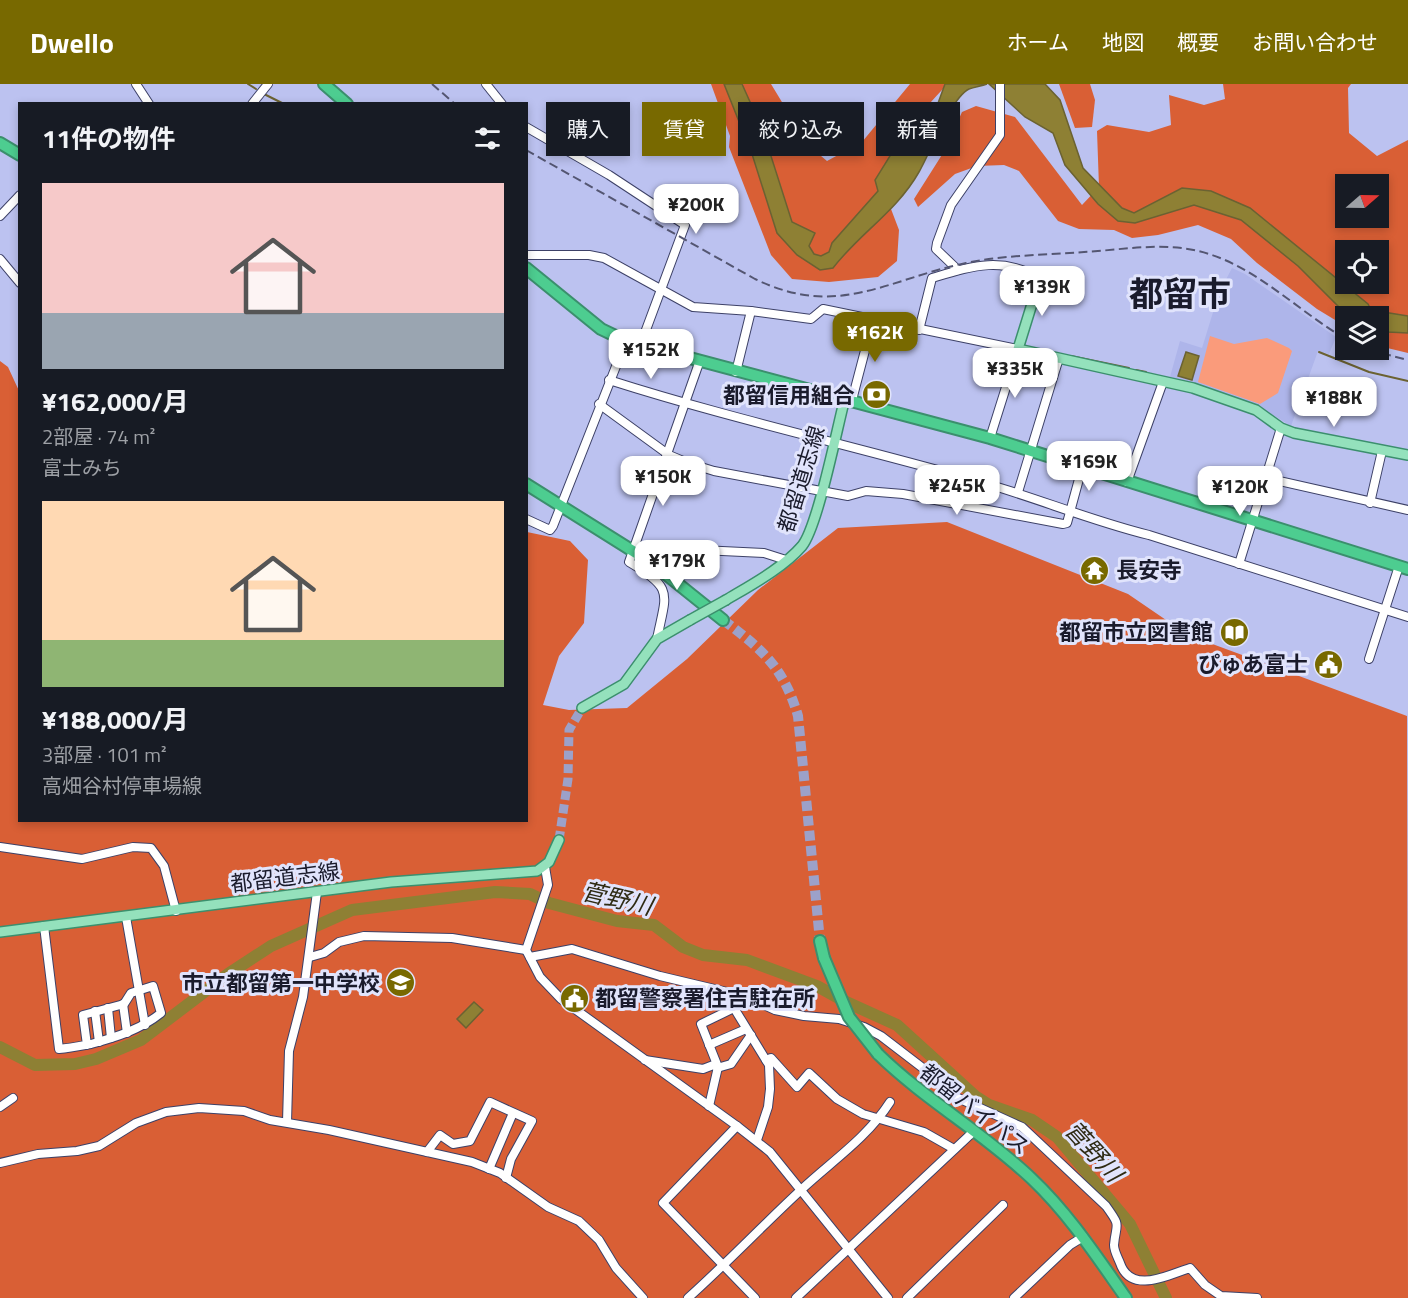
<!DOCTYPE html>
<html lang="ja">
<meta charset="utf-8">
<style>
:root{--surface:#171b24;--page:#20242c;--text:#f1f3f6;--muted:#9ea1a6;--accent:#786900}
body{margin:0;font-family:"Titillium Web","Noto Sans JP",sans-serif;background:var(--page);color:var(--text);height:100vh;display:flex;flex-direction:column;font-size:22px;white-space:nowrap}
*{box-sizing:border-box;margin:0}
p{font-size:20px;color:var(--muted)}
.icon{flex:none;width:33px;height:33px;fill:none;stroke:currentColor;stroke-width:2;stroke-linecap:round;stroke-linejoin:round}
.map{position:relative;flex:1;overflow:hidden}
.sheet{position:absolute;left:18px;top:18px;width:510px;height:720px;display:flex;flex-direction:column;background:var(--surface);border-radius:0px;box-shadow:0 3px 9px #0003}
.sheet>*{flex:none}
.hud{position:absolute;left:546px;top:18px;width:570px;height:54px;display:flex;gap:12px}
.needle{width:39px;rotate:70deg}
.buttons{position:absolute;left:1335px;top:90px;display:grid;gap:12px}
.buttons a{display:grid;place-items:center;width:54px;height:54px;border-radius:0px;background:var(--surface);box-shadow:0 3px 9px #0003;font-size:30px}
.price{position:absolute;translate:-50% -51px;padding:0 14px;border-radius:12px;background:#fff;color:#222;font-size:20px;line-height:39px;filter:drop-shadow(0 2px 3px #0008)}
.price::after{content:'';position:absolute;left:50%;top:36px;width:18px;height:14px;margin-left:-9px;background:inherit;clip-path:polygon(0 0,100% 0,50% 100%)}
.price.current{background:var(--accent);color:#fff}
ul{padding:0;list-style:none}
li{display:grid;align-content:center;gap:12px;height:318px;padding:0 24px}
li span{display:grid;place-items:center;height:186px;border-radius:0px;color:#555}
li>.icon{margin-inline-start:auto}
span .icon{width:108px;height:108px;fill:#fffc;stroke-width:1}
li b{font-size:26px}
h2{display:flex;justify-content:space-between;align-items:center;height:72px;padding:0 24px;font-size:26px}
.pill{padding:0 21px;border-radius:0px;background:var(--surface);box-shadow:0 3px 9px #0003;font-size:21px;line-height:54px}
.pill.current{background:var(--accent);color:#fff}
header{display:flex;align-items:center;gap:36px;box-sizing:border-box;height:84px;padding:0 30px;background:var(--accent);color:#fff}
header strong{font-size:28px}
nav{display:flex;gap:33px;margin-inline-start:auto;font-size:21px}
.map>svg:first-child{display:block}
</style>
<header>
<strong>Dwello</strong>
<nav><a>ホーム</a><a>地図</a><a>概要</a><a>お問い合わせ</a></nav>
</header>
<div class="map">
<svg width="1408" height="1214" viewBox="0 0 1408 1214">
<rect width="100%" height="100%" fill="#bcc2f0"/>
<path fill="#aeb5ea" d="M1232,184L1245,190L1336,253L1329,270L1318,267L1291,342L1259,322L1170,293L1180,257L1202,264L1219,209Z"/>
<path fill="#fa9b7b" d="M1210,252L1234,260L1267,254L1289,264L1292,267L1278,309L1260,320L1198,298Z"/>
<g fill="#d95f35" fill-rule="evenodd">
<path d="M711,0H771L808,61L827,77L862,58L910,0H948C916,31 898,63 883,104L899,146L897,177L878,193L829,198L792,195L771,171L729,63L730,52Z"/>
<path d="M1059,0H1090L1095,16L1092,43L1075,44Z"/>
<path d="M1223,0H1351L1348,4L1349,49L1377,72L1408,56V269L1379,262L1378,232H1346L1345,242L1317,225L1257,179L1231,155L1198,141L1158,151L1132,154L1114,146L1079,145L1058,137L1019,87L1004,81L977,82L955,90L918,123L914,115L945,66L962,28L976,22L1015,33L1082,121L1099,103L1097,47L1107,41L1149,48L1171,41L1169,11L1204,21L1225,15ZM1346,100H1378V134H1346ZM1346,166H1378V200H1346Z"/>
<path d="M0,277L8,283L20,309V736H526L527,448L570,457L588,476L584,539L559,572L543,621L569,626L627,624L687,575L758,506L838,444L947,438L1128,510L1188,551L1407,632L1408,1214H0Z"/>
</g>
<g fill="#8e8034" stroke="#6b6232" stroke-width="1.5">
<path d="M724,0H742L763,47L792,138L815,149L809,162L814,170L821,172L829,168L832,159L878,107L875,96L906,46L923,38L937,22L945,0H987C981,2 975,3 969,5C951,14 930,69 919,88C897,127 859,150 833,184L820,186L797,171L777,149L752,70Z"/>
<path d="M989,0H1045L1060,16L1083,84L1122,124L1134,129L1182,104L1211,107L1250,124L1368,220L1371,226L1408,232V249L1388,248L1379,244L1378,232H1355L1343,227L1298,182L1241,136L1194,121L1135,139L1118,137L1098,120L1065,81L1053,49L1025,33Z"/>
<path d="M1186,268L1199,272L1192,296L1178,292Z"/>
<path d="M474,918L483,926L466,944L457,935Z"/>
</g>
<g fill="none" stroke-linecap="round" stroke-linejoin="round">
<g stroke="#6b6232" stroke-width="2">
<path d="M248,0L256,5"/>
<path d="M264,10L284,20"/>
<path d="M1319,268L1369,288L1408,297"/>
<path d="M1071,272L1129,284"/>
<path d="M1136,286L1146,288"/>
</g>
<path stroke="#8e8034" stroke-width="12" d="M0,963L35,981L75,980L96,975L141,956L228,890L271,862L352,826L495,808L530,810L549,819L617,837L654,841L683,863L703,871L747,876L817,902L844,917L897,941L975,1012L989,1021L1032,1036L1057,1053L1130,1140L1166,1214"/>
<path stroke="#9ca1c9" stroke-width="9" stroke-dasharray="9 4.5" stroke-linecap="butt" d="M559,756L568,695L569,646L582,624"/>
<path stroke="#9ca1c9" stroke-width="10" stroke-dasharray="10 5" stroke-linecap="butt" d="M723,536C762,565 784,584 798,632L820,857"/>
<defs>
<g id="minor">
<path d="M136,0L149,20"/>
<path d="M486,0L502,20"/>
<path d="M252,20L268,0"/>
<path d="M526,43L609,91L685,141L640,262"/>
<path d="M0,132L20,111"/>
<path d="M526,171H589L604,174L693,223L751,227L811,235L823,225L1018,265L990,354"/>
<path d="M0,175L20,199"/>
<path d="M958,186L936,165L937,159L951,121L1000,51V0"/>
<path d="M919,246L932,194C972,182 1001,172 1040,194"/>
<path d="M736,288L751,227"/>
<path d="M609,296C728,334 850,361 970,395C1030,411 1088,436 1149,451L1408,533"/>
<path d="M852,316L873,236"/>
<path d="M599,320L669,371L688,379L714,387L848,412L866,407L903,410L1063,440L1067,439L1082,384"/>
<path d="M1266,394L1408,426"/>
<path d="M1127,398L1163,298"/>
<path d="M1018,408L1059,274"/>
<path d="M1370,419L1382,367"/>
<path d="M526,435L550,446L553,442L626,257"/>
<path d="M652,479L666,469L680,465L764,469L786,476"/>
<path d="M1239,480L1281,344"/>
<path d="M657,555C666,509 675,505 629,478L699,279"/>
<path d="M1369,575L1399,482"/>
<path d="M0,763L82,775L133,763L151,764L164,782L176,827"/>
<path d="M545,783L548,801L526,866L540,893L561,915L737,1042L770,1068L888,1214"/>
<path d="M126,833L145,941"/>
<path d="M44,842L59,965C70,964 80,962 91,960C116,953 140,946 161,929L153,902L131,909L124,920L83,931L87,961"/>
<path d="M310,873L324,869L339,858L364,852L452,854L526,866"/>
<path d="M530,873L572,865L660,892L744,912L775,926L804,932L839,935L864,943L881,952L928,988L947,1009L1022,1043L1106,1122C1122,1144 1116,1138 1114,1161C1114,1167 1118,1174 1120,1179C1131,1211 1168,1191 1190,1184L1205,1201L1221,1212L1257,1214"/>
<path d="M707,905L734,924L769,981L770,1005L768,1023L757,1056"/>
<path d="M123,920L127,949"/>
<path d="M108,924L111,954"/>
<path d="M95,927L99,958"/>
<path d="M709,961L746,945"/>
<path d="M645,976L703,985L716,980"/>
<path d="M766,976L771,974L797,1003L809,989L837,1015L863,1030L924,1048L954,1065"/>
<path d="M717,984L731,980L751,951"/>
<path d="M709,1022L718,983L701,940L734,924"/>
<path d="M0,1023L13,1014"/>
<path d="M287,1038L289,967L303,913L317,808"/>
<path d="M737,1042L663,1119L755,1214"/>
<path d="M427,1068L440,1051L453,1060L470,1057L490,1018L532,1037L511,1075L506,1094"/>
<path d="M0,1079L38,1070L77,1067L99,1062L136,1039L166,1028L199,1024L244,1027L270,1036L329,1046L472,1078L500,1089L548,1123L579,1137L599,1156L616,1184L643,1214"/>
<path d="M489,1085L513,1029"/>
<path d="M688,1214C727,1179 763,1141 802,1105C832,1077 867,1054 890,1018"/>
<path d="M796,1214L973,1048"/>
<path d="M907,1214L1003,1121"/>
<path d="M1014,1214L1070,1161L1083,1153"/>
</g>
<g id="major">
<path d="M1040,194L1018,265L1193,304L1256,326L1281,344L1294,349L1408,371"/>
<path d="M726,516C751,501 783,484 802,462C818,442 837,344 845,314"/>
<path d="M582,624L624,600L657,555L690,536"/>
<path d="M0,848L391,798L537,787L549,778L559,756"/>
</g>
<g id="highway">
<path d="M324,0L347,20"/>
<path d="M0,59L20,71"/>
<path d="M526,184L601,245L626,257L990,354L1408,485"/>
<path d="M526,400L652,479L723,536"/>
<path d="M820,857L824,874"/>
<path d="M878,970C925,1016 984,1049 1032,1095C1069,1130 1097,1173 1126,1214"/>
</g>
</defs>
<use href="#minor" stroke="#3d4167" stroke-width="10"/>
<use href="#major" stroke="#3b8f6d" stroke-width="12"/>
<use href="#highway" stroke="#3b8f6d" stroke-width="14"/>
<use href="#minor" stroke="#fff" stroke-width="8"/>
<use href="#major" stroke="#94e1bc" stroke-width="9"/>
<use href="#highway" stroke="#4dcd90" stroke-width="10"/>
<g stroke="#545672" stroke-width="2" stroke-dasharray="9 4.5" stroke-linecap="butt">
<path d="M432,0L455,20"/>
<path d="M526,66L755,195C838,235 885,196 966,179C1004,171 1045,171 1084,168C1121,166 1161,158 1198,167C1254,180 1296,226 1346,255"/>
<path d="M1369,266L1408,276"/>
</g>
<defs>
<path id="major-bridge" d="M690,536L726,516"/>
<path id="highway-bridge" d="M824,874L849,933L878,970"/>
</defs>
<use href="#major-bridge" stroke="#3b8f6d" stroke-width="12" stroke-linecap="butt"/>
<use href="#highway-bridge" stroke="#3b8f6d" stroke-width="14" stroke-linecap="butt"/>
<use href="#major-bridge" stroke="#94e1bc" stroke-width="9"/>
<use href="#highway-bridge" stroke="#4dcd90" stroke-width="10"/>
</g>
<defs>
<symbol id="bank-disc" viewBox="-11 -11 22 22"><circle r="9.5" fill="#786900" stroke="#e1e4fc"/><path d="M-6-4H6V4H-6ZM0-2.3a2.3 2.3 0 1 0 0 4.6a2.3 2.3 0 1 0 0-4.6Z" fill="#fff"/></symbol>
<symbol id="temple-disc" viewBox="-11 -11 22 22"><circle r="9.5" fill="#786900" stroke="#e1e4fc"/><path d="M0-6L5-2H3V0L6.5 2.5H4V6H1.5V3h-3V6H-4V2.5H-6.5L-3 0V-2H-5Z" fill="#fff"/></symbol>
<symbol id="library-disc" viewBox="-11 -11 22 22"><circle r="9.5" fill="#786900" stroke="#e1e4fc"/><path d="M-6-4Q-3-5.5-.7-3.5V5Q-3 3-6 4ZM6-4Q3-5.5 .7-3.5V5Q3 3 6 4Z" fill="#fff"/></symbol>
<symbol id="civic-disc" viewBox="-11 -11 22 22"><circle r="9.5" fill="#786900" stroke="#e1e4fc"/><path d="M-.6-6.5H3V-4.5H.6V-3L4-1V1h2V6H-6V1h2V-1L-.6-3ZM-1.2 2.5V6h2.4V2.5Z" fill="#fff"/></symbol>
<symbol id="school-disc" viewBox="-11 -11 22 22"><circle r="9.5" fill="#786900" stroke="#e1e4fc"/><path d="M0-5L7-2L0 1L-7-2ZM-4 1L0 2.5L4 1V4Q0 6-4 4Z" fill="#fff"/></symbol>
</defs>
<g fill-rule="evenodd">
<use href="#bank-disc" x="860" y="294" width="33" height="33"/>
<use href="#temple-disc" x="1078" y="470" width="33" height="33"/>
<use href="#library-disc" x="1218" y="532" width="33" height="33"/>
<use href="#civic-disc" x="1312" y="564" width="33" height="33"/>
<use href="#school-disc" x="384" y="882" width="33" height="33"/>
<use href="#civic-disc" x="558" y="898" width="33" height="33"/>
</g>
<g text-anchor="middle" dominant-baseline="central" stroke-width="6" stroke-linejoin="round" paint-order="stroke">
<g font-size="22" font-weight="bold" fill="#1a1b2c" stroke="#e1e4fc" text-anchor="end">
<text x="855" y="311">都留信用組合</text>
<text x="1116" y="486" text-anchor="start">長安寺</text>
<text x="1213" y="548">都留市立図書館</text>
<text x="1308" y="580">ぴゅあ富士</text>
<text x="380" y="899">市立都留第一中学校</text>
<text x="595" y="914" text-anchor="start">都留警察署住吉駐在所</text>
</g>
<g font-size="22" fill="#1a1b2c" stroke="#e1e4fc">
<text transform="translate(801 395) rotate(-73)">都留道志線</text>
<text transform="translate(285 793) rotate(-7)">都留道志線</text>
<text transform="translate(975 1025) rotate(38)">都留バイパス</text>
</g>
<g font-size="24" font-style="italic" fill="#2f2b14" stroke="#e1e4fc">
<text transform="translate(617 814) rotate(13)">菅野川</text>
<text transform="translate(1094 1067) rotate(48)">菅野川</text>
</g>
<g font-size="34" font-weight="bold" fill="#1a1b2c" stroke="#e1e4fc">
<text x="1180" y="209">都留市</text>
</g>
</g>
</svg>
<div class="buttons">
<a><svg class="needle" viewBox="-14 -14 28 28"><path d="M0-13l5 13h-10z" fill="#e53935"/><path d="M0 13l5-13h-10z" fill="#9ea1a6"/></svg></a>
<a><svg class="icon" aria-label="locate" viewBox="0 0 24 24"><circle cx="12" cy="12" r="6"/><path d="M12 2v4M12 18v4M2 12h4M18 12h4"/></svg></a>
<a><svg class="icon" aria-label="layers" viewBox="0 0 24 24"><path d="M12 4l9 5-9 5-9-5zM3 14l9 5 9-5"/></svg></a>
</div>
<b class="price" style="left:696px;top:151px">¥200K</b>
<b class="price" style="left:1042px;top:233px">¥139K</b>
<b class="price current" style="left:875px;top:279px">¥162K</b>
<b class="price" style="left:651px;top:296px">¥152K</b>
<b class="price" style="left:1015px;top:315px">¥335K</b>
<b class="price" style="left:1334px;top:344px">¥188K</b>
<b class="price" style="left:1089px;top:408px">¥169K</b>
<b class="price" style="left:663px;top:423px">¥150K</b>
<b class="price" style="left:957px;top:432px">¥245K</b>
<b class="price" style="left:1240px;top:433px">¥120K</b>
<b class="price" style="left:677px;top:507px">¥179K</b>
<div class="hud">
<a class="pill">購入</a>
<a class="pill current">賃貸</a>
<a class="pill">絞り込み</a>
<a class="pill">新着</a>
</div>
<section class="sheet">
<h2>11件の物件<svg class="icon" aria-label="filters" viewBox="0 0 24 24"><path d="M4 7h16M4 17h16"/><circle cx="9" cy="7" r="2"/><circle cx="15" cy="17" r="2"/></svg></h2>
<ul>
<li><span style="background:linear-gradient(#f6c9c9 70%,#9aa5b1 0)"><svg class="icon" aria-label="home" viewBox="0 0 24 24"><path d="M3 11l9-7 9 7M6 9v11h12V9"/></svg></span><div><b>¥162,000/月</b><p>2部屋 · 74 m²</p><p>富士みち</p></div></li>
<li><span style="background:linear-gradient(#ffd9b3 75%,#8fb573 0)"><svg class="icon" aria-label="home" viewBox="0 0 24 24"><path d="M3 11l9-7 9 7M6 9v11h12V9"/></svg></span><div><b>¥188,000/月</b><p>3部屋 · 101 m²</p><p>高畑谷村停車場線</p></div></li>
</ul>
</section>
</div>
